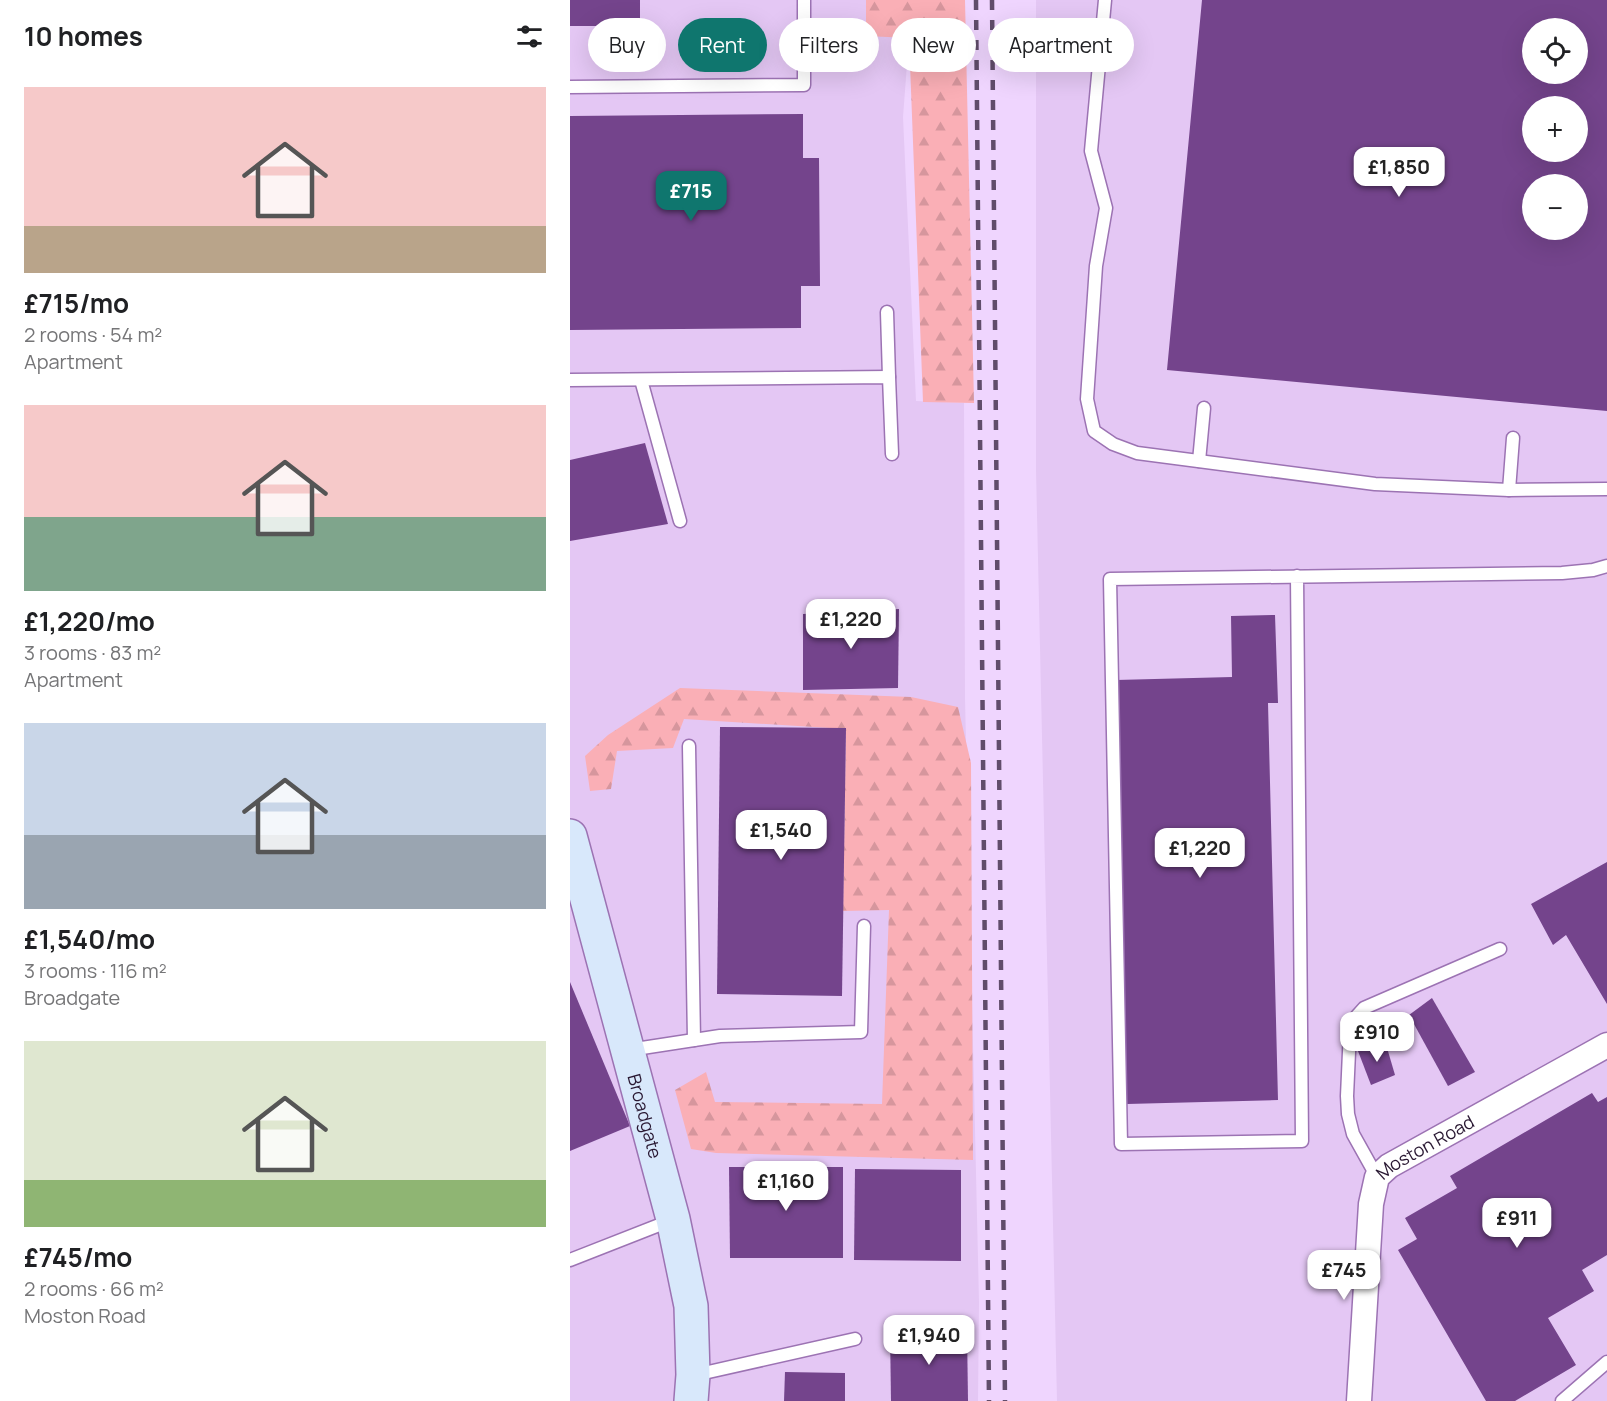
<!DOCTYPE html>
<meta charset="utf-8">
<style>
:root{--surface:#fff;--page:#f6f6f6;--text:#202124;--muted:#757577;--accent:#0f766e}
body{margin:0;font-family:Manrope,sans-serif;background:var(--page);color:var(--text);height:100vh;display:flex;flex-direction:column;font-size:22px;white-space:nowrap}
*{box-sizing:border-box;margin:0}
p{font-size:20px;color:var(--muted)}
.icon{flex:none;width:33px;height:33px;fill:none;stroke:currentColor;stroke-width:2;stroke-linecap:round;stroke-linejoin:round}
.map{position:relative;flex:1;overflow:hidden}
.sheet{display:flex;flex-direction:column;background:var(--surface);width:570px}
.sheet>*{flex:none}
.guide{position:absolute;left:18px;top:18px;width:570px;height:54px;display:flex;gap:12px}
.controls{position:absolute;left:952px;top:18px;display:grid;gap:12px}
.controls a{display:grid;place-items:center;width:66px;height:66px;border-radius:50%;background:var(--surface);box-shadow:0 6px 24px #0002;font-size:30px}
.price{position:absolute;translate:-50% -51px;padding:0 14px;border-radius:12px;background:#fff;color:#222;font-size:20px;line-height:39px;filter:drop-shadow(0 2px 3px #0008)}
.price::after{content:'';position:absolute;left:50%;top:36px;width:18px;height:14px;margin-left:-9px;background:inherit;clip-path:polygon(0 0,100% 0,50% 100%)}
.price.selected{background:var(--accent);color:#fff}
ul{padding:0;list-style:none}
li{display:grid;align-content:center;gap:12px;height:318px;padding:0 24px}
li span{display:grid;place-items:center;height:186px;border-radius:0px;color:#555}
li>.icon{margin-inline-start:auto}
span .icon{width:108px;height:108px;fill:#fffc;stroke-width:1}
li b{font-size:26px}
h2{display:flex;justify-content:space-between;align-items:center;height:72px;padding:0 24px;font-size:26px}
.chip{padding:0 21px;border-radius:27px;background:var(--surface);box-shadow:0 6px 24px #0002;font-size:21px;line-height:54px}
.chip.selected{background:var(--accent);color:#fff}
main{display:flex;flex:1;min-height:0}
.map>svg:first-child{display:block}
</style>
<main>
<section class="sheet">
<h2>10 homes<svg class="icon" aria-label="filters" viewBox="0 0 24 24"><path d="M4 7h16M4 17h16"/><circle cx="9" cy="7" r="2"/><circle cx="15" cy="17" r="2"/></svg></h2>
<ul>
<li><span style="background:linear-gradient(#f6c9c9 75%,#b9a48a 0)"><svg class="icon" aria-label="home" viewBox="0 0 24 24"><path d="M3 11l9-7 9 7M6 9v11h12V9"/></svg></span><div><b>£715/mo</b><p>2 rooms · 54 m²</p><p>Apartment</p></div></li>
<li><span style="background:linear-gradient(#f6c9c9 60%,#7fa58c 0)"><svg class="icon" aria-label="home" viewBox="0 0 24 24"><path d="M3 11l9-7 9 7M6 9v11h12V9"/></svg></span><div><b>£1,220/mo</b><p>3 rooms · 83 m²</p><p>Apartment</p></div></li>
<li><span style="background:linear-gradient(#c9d6e8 60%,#9aa5b1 0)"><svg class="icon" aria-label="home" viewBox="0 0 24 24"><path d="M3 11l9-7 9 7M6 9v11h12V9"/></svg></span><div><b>£1,540/mo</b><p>3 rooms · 116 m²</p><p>Broadgate</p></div></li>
<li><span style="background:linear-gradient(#dfe7d0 75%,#8fb573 0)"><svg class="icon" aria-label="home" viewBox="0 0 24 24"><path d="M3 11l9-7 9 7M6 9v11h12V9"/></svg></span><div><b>£745/mo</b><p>2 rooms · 66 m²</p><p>Moston Road</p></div></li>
</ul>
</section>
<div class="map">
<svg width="1037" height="1401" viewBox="0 0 1037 1401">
<defs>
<pattern id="forest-firs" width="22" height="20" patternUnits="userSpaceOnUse" patternTransform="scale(1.5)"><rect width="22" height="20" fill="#faafb6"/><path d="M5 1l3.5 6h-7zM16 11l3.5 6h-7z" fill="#d6969d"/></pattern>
</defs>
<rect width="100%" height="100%" fill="#efd5fe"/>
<g fill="#e4c7f4" fill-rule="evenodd">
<path d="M0,0H310L339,38L333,117L346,401L394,403L395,698L409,1302L408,1401H0Z"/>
<path d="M466,0H1037V1401H487L466,470ZM963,28H1008V74H963ZM963,106H1008V152H963ZM963,184H1008V230H963Z"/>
</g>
<g fill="url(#forest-firs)">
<path d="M296,0H395L404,403L353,402L339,38L296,36Z"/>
<path d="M110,688L341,697L388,707L401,763L403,1160L146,1153L121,1149L105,1090L136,1072L145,1102L312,1104L319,910L273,911L276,729L114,719L103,748L47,751L41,789L20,791L15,756L38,735Z"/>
</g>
<g fill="#74448c" fill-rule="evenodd">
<rect x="0" y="0" width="70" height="26"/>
<path d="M632,0H1037V411L597,370ZM963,28H1008V74H963ZM963,106H1008V152H963ZM963,184H1008V230H963Z"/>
<path d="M233,114V158H249L250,286H231V328L0,330V116Z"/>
<path d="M75,443L98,524L0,541V460Z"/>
<path d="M329,609L328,688L233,690V614Z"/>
<path d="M705,615L708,703H698L708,1100L557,1104L546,680L662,677L661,616Z"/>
<path d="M150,727L276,728L272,996L147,994Z"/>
<path d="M1037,862V1004L996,935L983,945L961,904Z"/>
<path d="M0,982L60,1126L0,1151Z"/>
<path d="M862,998L905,1072L878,1086L839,1015Z"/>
<path d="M815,1041L825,1075L801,1085L788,1051Z"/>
<path d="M1022,1093L1028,1102L1037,1097V1255L1012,1270L1024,1291L978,1318L1006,1365L945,1401H916L828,1250L847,1239L835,1218L887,1188L880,1176Z"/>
<path d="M159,1167H273V1258H160Z"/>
<path d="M285,1169L391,1170V1261L284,1260Z"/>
<path d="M397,1330L398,1401H321L320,1331Z"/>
<path d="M215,1372L275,1373V1401H214Z"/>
</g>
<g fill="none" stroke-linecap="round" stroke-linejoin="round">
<defs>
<g id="lane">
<path d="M535,0L521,151L536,208L526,266L517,399L524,431L543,444L567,453L805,484L939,490L1037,489"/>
<path d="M0,87L234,85V0"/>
<path d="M317,312L319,377"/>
<path d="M0,380L319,377L322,454"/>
<path d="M71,380L110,521"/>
<path d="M629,461L634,408"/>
<path d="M939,490L943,438"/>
<path d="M727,576L732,1141L551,1144L540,579L992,573L1023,570L1037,566"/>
<path d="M119,746L124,1040"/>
<path d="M59,1050L150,1036L291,1032L294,926"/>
<path d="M807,1177L783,1134L778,1114L777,1096L780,1030L785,1018L794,1008L930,949"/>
<path d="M0,1260L102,1220"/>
<path d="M125,1375L285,1339"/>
<path d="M992,1401L1037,1362"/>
</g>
<g id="street">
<path id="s1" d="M789,1401L801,1204L807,1177L819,1166L1037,1045"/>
</g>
<g id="secondary">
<path id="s2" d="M0,836L103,1219L121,1306L123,1375L121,1401"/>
</g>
</defs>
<use href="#lane" stroke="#9c73b3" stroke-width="15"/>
<use href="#street" stroke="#9c73b3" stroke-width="27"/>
<use href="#secondary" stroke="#9c73b3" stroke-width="36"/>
<use href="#lane" stroke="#fff" stroke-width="12"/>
<use href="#street" stroke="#fff" stroke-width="24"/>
<use href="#secondary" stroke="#d8e8fb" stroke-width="33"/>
<g stroke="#614d6b" stroke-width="4.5" stroke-dasharray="10 10" stroke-linecap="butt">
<path d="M406,0L419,1401"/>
<path d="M422,0L435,1401"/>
</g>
</g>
<g text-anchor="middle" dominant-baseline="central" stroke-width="6" stroke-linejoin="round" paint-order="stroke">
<g font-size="18" fill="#291832" stroke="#fff">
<text stroke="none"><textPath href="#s2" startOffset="290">Broadgate</textPath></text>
<text stroke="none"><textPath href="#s1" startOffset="282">Moston Road</textPath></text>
</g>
</g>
</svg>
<div class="controls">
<a><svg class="icon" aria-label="locate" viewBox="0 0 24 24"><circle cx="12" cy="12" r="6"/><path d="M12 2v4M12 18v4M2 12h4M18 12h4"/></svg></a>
<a>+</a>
<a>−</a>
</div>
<b class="price" style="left:829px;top:198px">£1,850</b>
<b class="price selected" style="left:121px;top:222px">£715</b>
<b class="price" style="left:281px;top:650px">£1,220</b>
<b class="price" style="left:211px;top:861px">£1,540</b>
<b class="price" style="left:630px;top:879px">£1,220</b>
<b class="price" style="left:807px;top:1063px">£910</b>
<b class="price" style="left:216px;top:1212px">£1,160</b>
<b class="price" style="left:947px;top:1249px">£911</b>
<b class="price" style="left:774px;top:1301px">£745</b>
<b class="price" style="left:359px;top:1366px">£1,940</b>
<div class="guide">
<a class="chip">Buy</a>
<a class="chip selected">Rent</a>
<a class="chip">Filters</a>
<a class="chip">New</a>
<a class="chip">Apartment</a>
</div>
</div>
</main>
